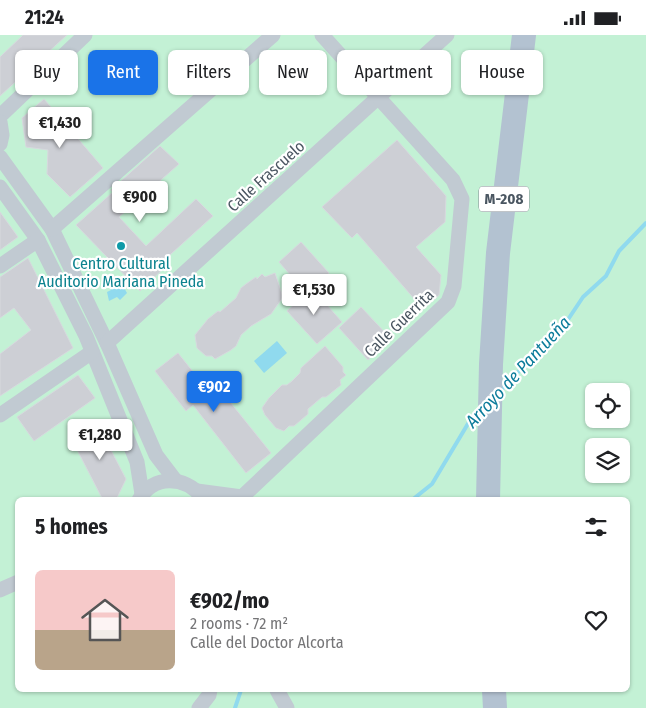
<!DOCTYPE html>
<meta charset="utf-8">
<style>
:root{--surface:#fff;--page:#f6f6f6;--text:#202124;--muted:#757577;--line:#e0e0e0;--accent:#1a73e8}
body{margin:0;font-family:"Fira Sans Condensed",sans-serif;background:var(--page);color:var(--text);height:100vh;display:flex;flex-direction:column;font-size:19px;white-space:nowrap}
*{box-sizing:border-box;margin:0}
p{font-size:16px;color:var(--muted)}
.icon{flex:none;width:28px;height:28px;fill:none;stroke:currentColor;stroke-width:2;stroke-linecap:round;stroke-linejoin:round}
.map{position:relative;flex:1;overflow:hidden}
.panel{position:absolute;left:15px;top:462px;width:615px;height:195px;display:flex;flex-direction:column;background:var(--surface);border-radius:8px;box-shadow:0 1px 4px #0004}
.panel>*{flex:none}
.banner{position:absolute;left:15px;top:15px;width:616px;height:45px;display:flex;gap:10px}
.tools{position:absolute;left:585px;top:348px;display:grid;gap:10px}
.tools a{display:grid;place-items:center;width:45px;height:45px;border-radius:8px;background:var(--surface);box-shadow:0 1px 4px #0004;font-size:25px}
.price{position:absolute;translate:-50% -42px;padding:0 11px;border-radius:5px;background:#fff;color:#222;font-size:16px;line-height:32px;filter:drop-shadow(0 1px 2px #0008)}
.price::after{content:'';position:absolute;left:50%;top:30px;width:15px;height:11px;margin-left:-8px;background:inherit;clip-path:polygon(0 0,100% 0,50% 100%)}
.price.current{background:var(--accent);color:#fff}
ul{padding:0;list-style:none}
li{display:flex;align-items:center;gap:15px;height:125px;padding:0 20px}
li+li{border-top:1px solid var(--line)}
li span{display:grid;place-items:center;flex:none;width:140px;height:100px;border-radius:8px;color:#555}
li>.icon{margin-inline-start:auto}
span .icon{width:60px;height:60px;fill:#fffc;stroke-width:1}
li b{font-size:21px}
h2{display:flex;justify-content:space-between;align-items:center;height:60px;padding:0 20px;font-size:21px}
.tag{padding:0 18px;border-radius:8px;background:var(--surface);box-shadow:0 1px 4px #0004;font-size:18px;line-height:45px}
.tag.current{background:var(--accent);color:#fff}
.status{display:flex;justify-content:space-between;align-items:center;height:35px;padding:0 25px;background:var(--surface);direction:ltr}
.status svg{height:14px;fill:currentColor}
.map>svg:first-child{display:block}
</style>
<div class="status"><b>21:24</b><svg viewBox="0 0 49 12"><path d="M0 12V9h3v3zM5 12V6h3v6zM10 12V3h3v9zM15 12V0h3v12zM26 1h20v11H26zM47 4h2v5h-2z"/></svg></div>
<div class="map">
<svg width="646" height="673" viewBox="0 0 646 673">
<rect width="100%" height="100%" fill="#f5f3f3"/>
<path fill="#c3f1d5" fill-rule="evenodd" d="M0,0H646V673H0ZM594,356H621V384H594ZM594,411H621V439H594ZM18,465H628V655H18Z"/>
<g fill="#90daee">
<path d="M119,244L127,258L120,265L117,262L109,266L107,257L111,255L110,252Z"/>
<path d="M277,306L287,318L264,338L254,326Z"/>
</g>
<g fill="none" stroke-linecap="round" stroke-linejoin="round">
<g stroke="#90daee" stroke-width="4">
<path d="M499,357L567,286L583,262L606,241L619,216L646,188"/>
<path d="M412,465L432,449L469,387L480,376"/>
<path d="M235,673L241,655"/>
</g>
</g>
<g fill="#cdcfd5" stroke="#d7d9de">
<path d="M23,0H67L0,61V22Z"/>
<path d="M44,64L103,133L70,162L47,139L48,115L26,112L22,83Z"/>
<path d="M397,105L446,161L445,187L416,212L441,240L439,260L423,274L357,198L352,203L322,172Z"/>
<path d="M160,111L179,129L119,182L146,211L196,164L213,181L161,228L165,232L140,256L76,190L113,157L111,155Z"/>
<path d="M0,177L18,202L0,215Z"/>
<path d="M301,207L329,238L306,258L279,227Z"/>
<path d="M28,223L73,313L0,361V319L31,295L14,273L0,283V242Z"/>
<path d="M275,238L283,262L271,279L251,291L241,300L236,311L231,315L215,324L212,321H206L197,313L195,300L208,284L218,276L220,277L236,263L241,253L246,249L256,242L257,244L262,239L265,242Z"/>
<path d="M312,253L342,287L317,309L287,276Z"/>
<path d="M361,272L391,304L368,325L339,293Z"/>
<path d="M325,311L343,332V337L346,340L340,345L341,350L326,362H322L308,374V379L294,391H289L284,396L276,393L265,380L262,373L269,363L282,350H287L292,346L300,338L301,333Z"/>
<path d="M178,318L210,358L218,352L271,418L246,438L193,370L186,376L155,336Z"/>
<path d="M78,340L95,363L34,406L17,382Z"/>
<path d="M102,385L105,395L102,398L126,444L116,465H103L70,401Z"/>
</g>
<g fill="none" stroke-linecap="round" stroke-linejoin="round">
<g stroke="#c1cad2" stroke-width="15">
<path d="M0,81L85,0"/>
<path d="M0,87L2,100L0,109"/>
<path d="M0,122L52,194L107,308L156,420L175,445"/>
<path d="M0,152L38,205L86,301L137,427L142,459"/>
<path d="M52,194L273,0"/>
<path d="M0,231L38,205"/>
<path d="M107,308L447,0"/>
<path d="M0,380L92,317"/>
<path d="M197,456L242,462L448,267L454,251L462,164L453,145L322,0"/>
<path d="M139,465C153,439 185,441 202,462"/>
<path d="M0,555L18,547"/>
<path d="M277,655L287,673"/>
<path d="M199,673L209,660L210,655"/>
</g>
<g stroke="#b3c2d1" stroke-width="24">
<path d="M488,465L491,329L498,218L524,0"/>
<path d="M494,655L495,673"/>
</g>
</g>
<circle fill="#0f9aa8" stroke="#fff" stroke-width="2" cx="121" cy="211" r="5"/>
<g text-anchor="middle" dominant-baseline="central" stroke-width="4.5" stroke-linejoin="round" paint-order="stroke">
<rect fill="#fff" stroke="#808990" stroke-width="1" x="479" y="151.5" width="50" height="25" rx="4"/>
<g font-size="15" font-weight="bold" fill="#4a5661">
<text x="504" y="164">M-208</text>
</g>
<g font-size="16" fill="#4a5661" stroke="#fff">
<text transform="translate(266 141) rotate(-42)">Calle Frascuelo</text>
<text transform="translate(399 288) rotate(-44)">Calle Guerrita</text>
</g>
<g font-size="16" fill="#0d838f" stroke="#fff">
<text x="121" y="228">Centro Cultural<tspan x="121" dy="18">Auditorio Mariana Pineda</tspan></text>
</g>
<g font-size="18" font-style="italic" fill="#0c7c9b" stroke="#fff">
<text transform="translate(518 337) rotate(-47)">Arroyo de Pantueña</text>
</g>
</g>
</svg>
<div class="tools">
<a><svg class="icon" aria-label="locate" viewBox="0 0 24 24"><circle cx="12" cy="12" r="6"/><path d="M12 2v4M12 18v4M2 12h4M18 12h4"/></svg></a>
<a><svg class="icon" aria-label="layers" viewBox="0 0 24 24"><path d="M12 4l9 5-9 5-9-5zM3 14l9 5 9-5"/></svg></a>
</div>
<b class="price" style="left:60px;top:114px">€1,430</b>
<b class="price" style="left:140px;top:188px">€900</b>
<b class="price" style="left:314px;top:281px">€1,530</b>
<b class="price current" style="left:214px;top:378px">€902</b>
<b class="price" style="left:100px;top:426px">€1,280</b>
<div class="banner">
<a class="tag">Buy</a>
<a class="tag current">Rent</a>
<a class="tag">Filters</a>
<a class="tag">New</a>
<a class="tag">Apartment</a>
<a class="tag">House</a>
</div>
<section class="panel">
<h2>5 homes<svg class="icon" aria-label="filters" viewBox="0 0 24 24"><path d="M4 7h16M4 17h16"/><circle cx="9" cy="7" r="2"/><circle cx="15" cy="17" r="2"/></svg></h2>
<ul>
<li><span style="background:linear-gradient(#f6c9c9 60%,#b9a48a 0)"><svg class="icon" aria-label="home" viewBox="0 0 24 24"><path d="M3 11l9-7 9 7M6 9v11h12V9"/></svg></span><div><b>€902/mo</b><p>2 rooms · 72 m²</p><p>Calle del Doctor Alcorta</p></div><svg class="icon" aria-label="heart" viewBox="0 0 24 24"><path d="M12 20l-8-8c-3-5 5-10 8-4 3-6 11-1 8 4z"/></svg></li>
</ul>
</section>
</div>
